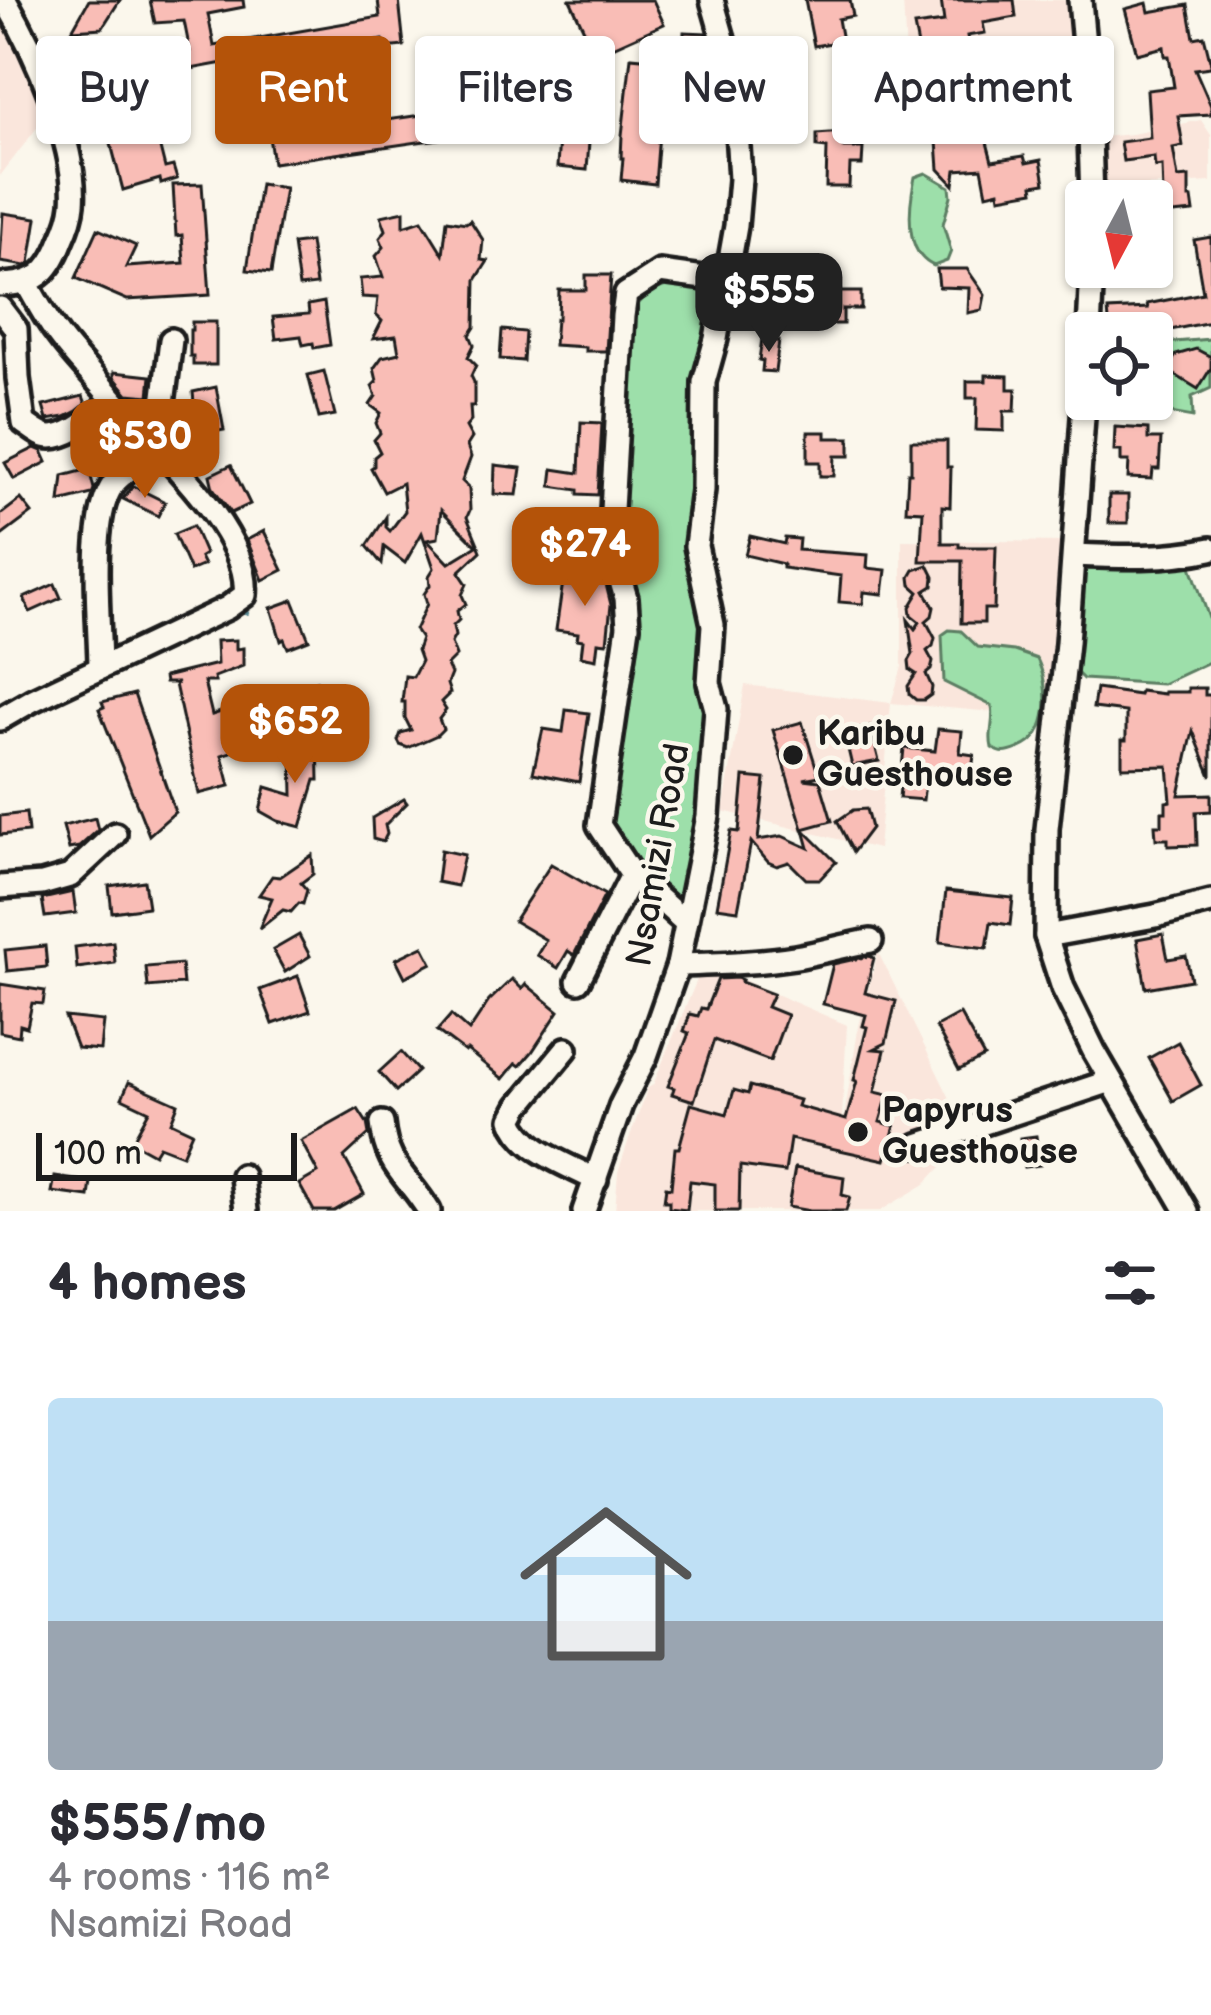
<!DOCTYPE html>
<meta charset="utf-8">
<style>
:root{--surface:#fff;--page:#f2f2f3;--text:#2b2b33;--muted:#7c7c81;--accent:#b45309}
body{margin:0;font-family:"Balsamiq Sans",sans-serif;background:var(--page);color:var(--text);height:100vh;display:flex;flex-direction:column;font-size:45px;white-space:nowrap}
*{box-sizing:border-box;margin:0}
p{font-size:39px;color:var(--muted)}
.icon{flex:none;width:66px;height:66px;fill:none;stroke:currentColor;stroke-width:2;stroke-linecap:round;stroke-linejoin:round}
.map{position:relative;height:1211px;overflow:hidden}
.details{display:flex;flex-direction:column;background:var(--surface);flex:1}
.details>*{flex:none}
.guide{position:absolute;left:36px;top:36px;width:1140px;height:108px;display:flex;gap:24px}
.needle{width:78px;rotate:187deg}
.fabs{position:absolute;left:1065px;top:180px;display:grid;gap:24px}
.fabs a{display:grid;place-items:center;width:108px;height:108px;border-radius:12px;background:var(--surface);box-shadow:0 3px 9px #0004;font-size:60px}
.scale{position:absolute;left:36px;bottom:30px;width:261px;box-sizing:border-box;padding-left:12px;border:6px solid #1c1c1c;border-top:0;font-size:33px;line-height:42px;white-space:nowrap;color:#1c1c1c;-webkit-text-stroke:9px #fbf7ec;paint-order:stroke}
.price{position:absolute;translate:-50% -102px;padding:0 27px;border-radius:24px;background:var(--accent);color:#fff;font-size:39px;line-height:78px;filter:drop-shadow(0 3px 6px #0008)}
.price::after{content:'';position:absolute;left:50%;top:72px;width:36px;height:27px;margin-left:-18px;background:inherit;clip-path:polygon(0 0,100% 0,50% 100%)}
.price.active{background:#222;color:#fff}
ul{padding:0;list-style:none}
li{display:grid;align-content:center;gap:24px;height:636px;padding:0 48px}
li span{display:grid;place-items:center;height:372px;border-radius:12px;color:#555}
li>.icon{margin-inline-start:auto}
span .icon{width:216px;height:216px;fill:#fffc;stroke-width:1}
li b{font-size:51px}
h2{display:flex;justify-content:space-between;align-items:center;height:144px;padding:0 48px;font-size:51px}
.pill{padding:0 42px;border-radius:12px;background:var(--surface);box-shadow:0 3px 9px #0004;font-size:42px;line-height:108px}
.pill.active{background:var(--accent);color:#fff}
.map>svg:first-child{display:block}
</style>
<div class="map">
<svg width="1211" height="1211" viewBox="0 0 1211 1211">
<rect width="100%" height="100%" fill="#fbf7ec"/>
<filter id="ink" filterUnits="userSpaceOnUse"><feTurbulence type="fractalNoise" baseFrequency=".00833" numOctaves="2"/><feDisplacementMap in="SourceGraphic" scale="24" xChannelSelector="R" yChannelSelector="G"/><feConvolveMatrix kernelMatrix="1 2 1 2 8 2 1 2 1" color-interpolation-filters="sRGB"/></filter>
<g filter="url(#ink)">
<g fill="#fae6dc">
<path d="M903,0H1069L1073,48L907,76Z"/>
<path d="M0,7L37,87L46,116L0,176Z"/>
<path d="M1201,120L1211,135V182L1106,188L1101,137L1132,134Z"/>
<path d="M902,540L1066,542L1052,717L891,703L878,849L723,811L745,685L891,703L902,667Z"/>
<path d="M878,952L969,1137L925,1184L880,1211H615L618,1172L629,1139L648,1088L653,1085L704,963L847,1025L841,1136L858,1030Z"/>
</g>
<g fill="#9ddfaa" stroke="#5c7e63" stroke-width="3">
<path d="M926,173L950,187L951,196L943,224L951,251L947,261L934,266C903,253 909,205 915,177Z"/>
<path d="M716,268L702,374L708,692L691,852L680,908H669L606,854L596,834L627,596L621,536L626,318L649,292Z"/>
<path d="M1211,339V388L1192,397L1193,417L1125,405L1090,409L1092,399H1152V344Z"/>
<path d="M1184,546L1211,624V661L1162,684L1083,679L1076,672L1081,569L1136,570Z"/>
<path d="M949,630L961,631L978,647L1014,651L1037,659C1050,686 1052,736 1020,748C1007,753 1003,755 992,748C988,732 995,722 992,706L944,682L942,635Z"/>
</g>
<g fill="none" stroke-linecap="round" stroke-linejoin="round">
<g stroke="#578690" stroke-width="4.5">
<path d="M20,0L34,33"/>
<path d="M234,612L247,613"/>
</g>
</g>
<g fill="#f9bdb6" stroke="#1c1c1c" stroke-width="3" fill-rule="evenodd">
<path d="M89,0H120L102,28L72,30Z"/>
<path d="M150,0H243L244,7L208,14L214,46L380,17L378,0H399L404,46L384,48L383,40L273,58L272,54L164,74L160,56L190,51L184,21L155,23Z"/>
<path d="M570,0H653L664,24L595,55L587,170L557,167L566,33L586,34Z"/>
<path d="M805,0H850L853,16L838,19L842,41L814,46Z"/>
<path d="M941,0H1014L1016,17L983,23L985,33L967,36L969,50L963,51L964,62L956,63L963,94L988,91L993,122L989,123L991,134L985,135L992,161L1024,156L1026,163L1041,160L1045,183L1033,185L1034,191L1000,197L999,191L987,194L982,168L956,170L954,185L939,169L937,141L950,138L945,109L931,111L914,26L944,22Z"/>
<path d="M1147,3L1149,12L1188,5L1194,38L1204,36L1211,64V67L1195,69L1211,106V114L1178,116L1183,146L1173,148L1178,178L1189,177V198H1192L1194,212L1172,214L1170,195H1163L1162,166L1155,167L1154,157L1123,161L1120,142L1150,138L1147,90L1174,87L1169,56H1165L1164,47L1137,54L1125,9Z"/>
<path d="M684,32L706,33L705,109L661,108L655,184L621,180L623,158H621L622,135L631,57L683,62Z"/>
<path d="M119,69L128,106L155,99L162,126L155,128L165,168L173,166L177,179L161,184L160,179L123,190L93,75Z"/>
<path d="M435,113L439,139L273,163L269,137Z"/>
<path d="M843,132L844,148H863L862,165H850L849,187H826L827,148L817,147V134Z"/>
<path d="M202,184L210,295L127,300L76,278L98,229L136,246L126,267L184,263L182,235L176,236L173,185Z"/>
<path d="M260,184L285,188L271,273L247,270Z"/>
<path d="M404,211V226L422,220L443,254L447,220L466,223L470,220L483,240L481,260L488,261L476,280L475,327L470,335L474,345L468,357L476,365L471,376L474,382V406H470L471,421L466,427L472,438L467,446L471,457L462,481L469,488L470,510L467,517L481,551L459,572L467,584L462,595L466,604L457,611L459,620L453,626L455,636L451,643L456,656L447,665L451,674L447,684L450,693L441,702L446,710L439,719L443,729L437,735L408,748L400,745L398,741L401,733L411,730L405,718V702H402L405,676L413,677L421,661L417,650L421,639L415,630L427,604L424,594L430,585L429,576L434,568L422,533L405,563L384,547L382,564L367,546L386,517V527L390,531L405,511L402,483L384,492L371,468L374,466V457L380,452L374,440L380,433L376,423L381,413L370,405L376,396L372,386L377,381L374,368L382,357L399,353L396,336L373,339L382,321L376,315L378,298L362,297L360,279L383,277L376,256L384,247L380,238L386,230L381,216ZM441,510L477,546L449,563L427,540L438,538Z"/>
<path d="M3,213L37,218L30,263L26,266L0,262Z"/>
<path d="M1211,237V322L1155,333H1110L1108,310L1148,308L1147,304L1203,293L1194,240Z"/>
<path d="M310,242L316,285L299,287L293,244Z"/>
<path d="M937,269H967L985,295L982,310L968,313L969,288L939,287Z"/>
<path d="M586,275H611L606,351H585V347L554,345L556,319H558L559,290H586Z"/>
<path d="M824,281H840V292H861V309H843V324H824Z"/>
<path d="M324,302L330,345L314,348L313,343L303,345L301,336L276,339L273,317L309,314L308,305Z"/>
<path d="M192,322H216V365H193V356H190V330H192Z"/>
<path d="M502,330L525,332L523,361L500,359Z"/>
<path d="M762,339L779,341L775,372L762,371L763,361L759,360Z"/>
<path d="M1196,349L1211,357V368L1198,389L1167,370L1176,355Z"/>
<path d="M324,371L335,415L319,418L308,375Z"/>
<path d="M114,372L151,376L149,396L128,394L114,377Z"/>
<path d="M986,375L1008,376V389H1016L1015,411H1004V431L976,430L977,398H967V381H986Z"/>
<path d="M216,387L224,430L201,434L199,424L196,425L193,392Z"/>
<path d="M83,396L86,404L77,411L65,417L47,420L43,406Z"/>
<path d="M581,422L602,423L598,495L578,494V490L551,486L553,469L579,473Z"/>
<path d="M1115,427L1148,429V439H1161L1159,469H1153L1152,479L1128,478L1129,461H1121V451H1114Z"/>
<path d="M808,432H826V438H850V456H835L834,476H820V462H808Z"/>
<path d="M911,441H947V467H951L950,507L942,506V543H959V547H996L994,609H984V623H961L962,561H920L923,511L906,510L908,473H911Z"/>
<path d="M35,448L42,451L47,462L14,479L5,463Z"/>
<path d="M231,465L250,504L231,513L213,488L210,475Z"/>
<path d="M495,465L521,468L517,495L494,494Z"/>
<path d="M89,469L94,489L92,494L60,502L63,476Z"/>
<path d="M133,486L165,502L158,516L123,499Z"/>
<rect x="1109" y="495" width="19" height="28"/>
<path d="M21,499L32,513L0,537V515Z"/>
<path d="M193,526L205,554L200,557L204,565L190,571L174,534Z"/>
<path d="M264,531L283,570L263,580L247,540Z"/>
<path d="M750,536L784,544L785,538L799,539L798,550L868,555L867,568L886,570L883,594L864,592L863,604L839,602L841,576L783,568V564L745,555Z"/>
<path d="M928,565L934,577L933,586L925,591L934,607L932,616L926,621L935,638L933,646L927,651L933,662L931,670L926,674L932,687L931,695L924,700H916L909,694L908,686L916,674L910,670L909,661L913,654L908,620L915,629L920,622L911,615L910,607L919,592L911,585L910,577L914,570Z"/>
<path d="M565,568L603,572L611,605L607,643L598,642L596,659L581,656L583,640L577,639L578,633L556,630Z"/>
<path d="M55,584L61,598L30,612L24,598Z"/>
<path d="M293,600L309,640L288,648L284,639L281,641L271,608Z"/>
<path d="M236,640V649L243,648V666L214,677L215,682H204L212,715L245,704L258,743L222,755L230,786L199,794L175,684L178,683H165L164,677L217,664L216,641Z"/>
<path d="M316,681V712H293L290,689Z"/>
<path d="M1188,688H1205V695H1211V776L1193,731L1179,795L1211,794V811L1196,812L1197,845L1168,846V839H1156L1155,825H1162V812H1166V802L1171,801L1168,766L1122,767V740H1126V712L1093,708L1096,689L1139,695L1140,691L1164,694V692H1188Z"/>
<path d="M134,694L175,812L149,835L99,709L104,707L102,702Z"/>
<path d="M566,710L589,713L579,782L533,773L543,729L563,732Z"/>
<path d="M802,722L819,776L804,779L820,781L832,821L803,829L773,730Z"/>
<path d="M870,726L879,761L852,766L844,732Z"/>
<path d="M938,729L962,731L960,753L974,755L971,779L926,774L923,800L899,798L904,748L935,751Z"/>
<path d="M318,738L319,780H315L301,827L278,821L260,811L266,787L293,795L292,747H296V739Z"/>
<path d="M744,777L765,779L758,840L782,836L809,848L804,830L836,862L820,879H806L789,862L777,866L768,862L751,842L738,910L717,907L731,831L739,832Z"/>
<path d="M404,799L407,803L385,825L387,834L383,842L373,839L372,818Z"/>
<path d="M866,809L871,828L853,852L837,821L853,810Z"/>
<path d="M26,813L28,832L0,835V816Z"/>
<path d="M95,818L98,830L79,847L69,849L63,826Z"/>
<path d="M441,850L464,855L457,886L437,882Z"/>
<path d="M312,855L313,874L301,883L307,890L303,904L299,903L291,912L283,910L259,929L272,898L259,895L272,876L280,877Z"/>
<path d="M551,864L605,895L574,955L568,951L558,968L537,955L546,940L514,921Z"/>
<path d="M144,881L148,907L112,912L109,886Z"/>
<path d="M946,891L1013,898L1010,925L991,922L987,948L940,942Z"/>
<path d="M73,892L76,913L45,917L42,899Z"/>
<path d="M1163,934L1168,959L1186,956L1191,980L1146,988L1137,939Z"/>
<path d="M299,935L310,956L285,972L273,950Z"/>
<path d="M113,942L115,963L77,968L75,947Z"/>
<path d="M45,946L47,967L7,971L5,950Z"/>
<path d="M423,946L432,963L405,977L396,959Z"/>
<path d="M869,956L874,958L865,993L896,1001L886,1043L874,1049L885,1050L875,1092L888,1095L880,1122L895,1126L885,1160L790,1139L785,1172L740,1166L739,1211H715V1184L690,1181L687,1210L669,1208V1201H664L666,1187L671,1188L675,1148H679L691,1104L727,1114L734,1090L748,1094L750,1086L799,1100L797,1106L846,1120L857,1081L854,1080L867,1027L863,1026L866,1015L823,1004L833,964Z"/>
<path d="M181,964L183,984L148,987L146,967Z"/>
<path d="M298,976L310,1011L273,1024L260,990Z"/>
<path d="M737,978L742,980L741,982L773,994L767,1007L787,1015L770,1061L714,1040L694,1101L672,1094L674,1088L668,1086L689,1033L684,1031L690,1014L698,1016L701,1008L706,1009L718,979Z"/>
<path d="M512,979L522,989L526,984L559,1011L532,1052L520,1066L516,1063L503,1079L467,1050L465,1052L437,1031L451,1015L469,1031L489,1001Z"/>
<path d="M0,984L45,991L43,1004L32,1003L27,1027L20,1025L19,1036L0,1032Z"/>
<path d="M960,1014L984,1057L959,1070L936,1027Z"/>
<path d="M65,1017L103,1021L100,1050L77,1048Z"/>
<path d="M1178,1042L1201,1085L1173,1101L1149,1058Z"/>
<path d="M401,1052L418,1071L396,1091L379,1072Z"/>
<path d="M129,1082L178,1104L171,1122L192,1132L182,1155L159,1146L154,1154L132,1142L149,1111L122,1098Z"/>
<path d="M358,1109L367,1123L369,1134L344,1157L364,1194L334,1211H314L299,1184L318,1173L301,1141Z"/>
<path d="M1036,1136L1040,1165L1024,1167L1020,1138Z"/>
<path d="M795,1168L844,1177L842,1195L850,1197L846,1211H810L788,1207Z"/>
<path d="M55,1177L91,1182L89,1197L52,1192Z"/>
</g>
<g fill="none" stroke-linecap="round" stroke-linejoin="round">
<defs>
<g id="minor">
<path d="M1080,0L1089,101L1092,201"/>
<path d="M0,285C36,284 49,274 62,240C67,229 72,216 73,204C78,147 34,49 5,0"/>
<path d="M0,308L16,329L18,378L24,423C32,428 41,437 51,437C74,436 97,413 115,402"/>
<path d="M1089,333L1092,267"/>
<path d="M1086,375L1067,643L1047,829L1046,936L1063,988L1094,1051L1187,1211"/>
<path d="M1074,555C1120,557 1166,559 1211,549"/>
<path d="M100,668C100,624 87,514 115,482C127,469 145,459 158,444L171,340"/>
<path d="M0,719L33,700L227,608L245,595C252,531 149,442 111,397C93,375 72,355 56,332C45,317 36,300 27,284"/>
<path d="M0,887L42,884L70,876L115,834"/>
<path d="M686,923L632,875L599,825L628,626L626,598L615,561L612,510L623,316L626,294L660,272L726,281"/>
<path d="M1046,936L1155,916L1211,902"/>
<path d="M678,965C717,964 756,963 795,957C820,953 845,945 871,941"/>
<path d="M578,981L632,875"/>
<path d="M566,1049L519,1106L512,1119C523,1151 569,1165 596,1180"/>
<path d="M382,1123C386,1167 408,1176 429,1211"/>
<path d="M918,1145L1111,1081"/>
<path d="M242,1176L246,1211"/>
<path d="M584,1211L621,1105L646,1056L678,965L708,816L716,709L709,683L713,625L696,546L703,490L704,382L716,339L736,226L740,179L736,114L728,56L712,0"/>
</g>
</defs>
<use href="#minor" stroke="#1c1c1c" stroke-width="30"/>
<use href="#minor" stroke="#fbf7ec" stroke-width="21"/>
</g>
</g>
<g fill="#1c1c1c" stroke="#fbf7ec" stroke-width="4.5">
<circle cx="793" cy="755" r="12"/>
<circle cx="858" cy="1132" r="12"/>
</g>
<g text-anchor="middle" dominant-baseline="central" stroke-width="9" stroke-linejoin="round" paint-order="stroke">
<g font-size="36" font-weight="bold" fill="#1c1c1c" stroke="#fbf7ec" text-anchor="start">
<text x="817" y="734">Karibu<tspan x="817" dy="41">Guesthouse</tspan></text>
<text x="882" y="1111">Papyrus<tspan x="882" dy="41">Guesthouse</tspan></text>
</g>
<g font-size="36" fill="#1c1c1c" stroke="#fbf7ec">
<text transform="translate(659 855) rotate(-80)">Nsamizi Road</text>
</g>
</g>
</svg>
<div class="fabs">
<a><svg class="needle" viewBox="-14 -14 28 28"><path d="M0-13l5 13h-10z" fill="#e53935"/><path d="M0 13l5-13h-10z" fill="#7c7c81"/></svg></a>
<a><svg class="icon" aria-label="locate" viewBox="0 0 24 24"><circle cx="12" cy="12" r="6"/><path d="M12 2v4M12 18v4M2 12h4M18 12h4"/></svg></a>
</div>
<div class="scale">100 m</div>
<b class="price active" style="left:769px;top:355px">$555</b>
<b class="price" style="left:145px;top:501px">$530</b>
<b class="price" style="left:585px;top:609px">$274</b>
<b class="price" style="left:295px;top:786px">$652</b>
<div class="guide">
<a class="pill">Buy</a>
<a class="pill active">Rent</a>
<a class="pill">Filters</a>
<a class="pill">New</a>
<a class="pill">Apartment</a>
</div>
</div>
<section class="details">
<h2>4 homes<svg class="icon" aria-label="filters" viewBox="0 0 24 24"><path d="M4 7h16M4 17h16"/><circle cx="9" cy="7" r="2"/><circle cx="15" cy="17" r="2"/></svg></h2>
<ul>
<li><span style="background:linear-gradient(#bfe0f5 60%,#9aa5b1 0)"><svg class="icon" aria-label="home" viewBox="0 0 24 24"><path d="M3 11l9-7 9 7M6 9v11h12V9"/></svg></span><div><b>$555/mo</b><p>4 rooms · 116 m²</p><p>Nsamizi Road</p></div></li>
</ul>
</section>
